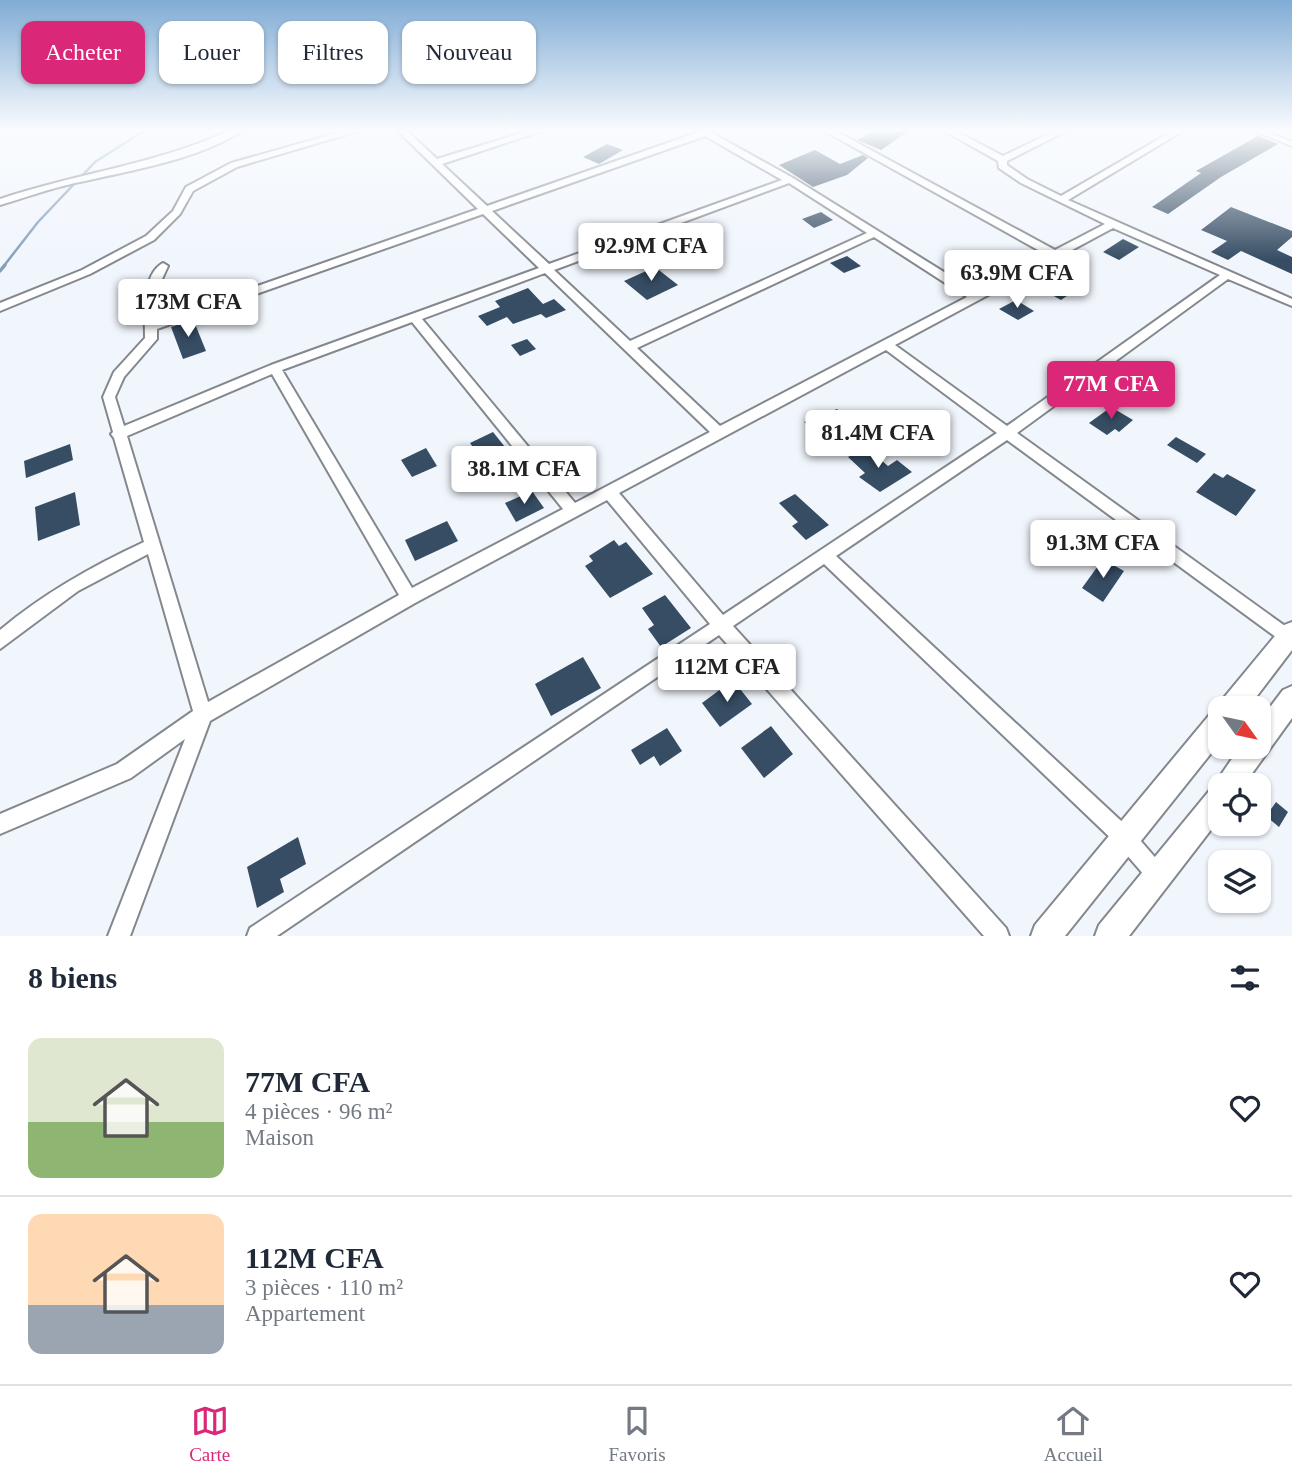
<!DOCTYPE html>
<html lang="fr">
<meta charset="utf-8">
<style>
:root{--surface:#fff;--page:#f6f6f7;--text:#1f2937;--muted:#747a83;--line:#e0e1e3;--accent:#db2777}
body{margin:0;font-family:Georgia,serif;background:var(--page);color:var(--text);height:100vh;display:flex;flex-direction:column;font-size:26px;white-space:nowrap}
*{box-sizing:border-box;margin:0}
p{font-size:23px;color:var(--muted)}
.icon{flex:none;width:38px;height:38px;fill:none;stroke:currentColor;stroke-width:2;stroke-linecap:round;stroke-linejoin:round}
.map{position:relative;height:936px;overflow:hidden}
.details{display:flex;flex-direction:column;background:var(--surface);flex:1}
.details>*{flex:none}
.guide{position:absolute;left:21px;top:21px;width:700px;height:63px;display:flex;gap:14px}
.needle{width:46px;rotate:123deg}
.fabs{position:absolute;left:1208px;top:696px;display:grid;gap:14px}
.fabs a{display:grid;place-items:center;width:63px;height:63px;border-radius:14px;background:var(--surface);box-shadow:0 2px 5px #0004;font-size:35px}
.price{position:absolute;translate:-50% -60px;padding:0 16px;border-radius:7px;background:#fff;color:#222;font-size:23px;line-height:46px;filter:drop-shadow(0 2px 4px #0008)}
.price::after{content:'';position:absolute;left:50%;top:42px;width:21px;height:16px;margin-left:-10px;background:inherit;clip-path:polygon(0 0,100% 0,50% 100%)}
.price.current{background:var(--accent);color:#fff}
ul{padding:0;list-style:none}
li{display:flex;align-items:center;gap:21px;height:175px;padding:0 28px}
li+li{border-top:2px solid var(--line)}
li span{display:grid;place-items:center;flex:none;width:196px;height:140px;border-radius:14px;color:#555}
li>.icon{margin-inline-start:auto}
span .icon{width:84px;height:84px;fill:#fffc;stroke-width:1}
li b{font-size:30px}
h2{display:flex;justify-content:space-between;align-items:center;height:84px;padding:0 28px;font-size:30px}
.tag{padding:0 24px;border-radius:14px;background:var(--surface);box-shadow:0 2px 5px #0004;font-size:24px;line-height:63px}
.tag.current{background:var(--accent);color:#fff}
.tab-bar{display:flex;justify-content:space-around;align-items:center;height:98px;border-top:2px solid var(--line);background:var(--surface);font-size:19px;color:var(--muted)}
.tab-bar a{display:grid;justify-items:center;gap:4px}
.tab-bar .current{color:var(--accent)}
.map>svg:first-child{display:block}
</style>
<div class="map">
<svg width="1292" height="936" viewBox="0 0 1292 936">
<rect width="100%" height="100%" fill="#f1f6fd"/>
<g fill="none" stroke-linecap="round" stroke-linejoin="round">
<path stroke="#869fb9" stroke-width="2.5" d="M3,267L38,222L95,162L147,129"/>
<path stroke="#869fb9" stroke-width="3.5" d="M0,271L5,265"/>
</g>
<g fill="#364d64">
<path d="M878,129H912L881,150L857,140Z"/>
<path d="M1258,136L1278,144L1221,177L1168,214L1152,207L1201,173L1196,171Z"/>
<path d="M607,144L623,150L599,164L583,157Z"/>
<path d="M815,150L840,164L863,155L868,158L847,175L813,187L779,165Z"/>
<path d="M1231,207L1292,231V237L1277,250L1292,257V274L1241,251L1228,260L1211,252L1227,241L1201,230Z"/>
<path d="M821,212L833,220L814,228L802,219Z"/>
<path d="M1123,239L1139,247L1119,260L1103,252Z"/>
<path d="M847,256L861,266L844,273L830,263Z"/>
<path d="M655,267L678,285L647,300L624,281Z"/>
<path d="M1064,275L1083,285L1061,300L1043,290Z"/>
<path d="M528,288L543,304L554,299L566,310L546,318L541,314L513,324L507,317L487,326L478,316L500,307L495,301Z"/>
<path d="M1016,300L1034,311L1018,320L999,309Z"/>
<path d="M193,319L206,351L183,359L171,327Z"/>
<path d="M527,339L536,349L520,356L511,345Z"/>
<path d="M1111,407L1133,420L1119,432L1115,429L1107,435L1089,423Z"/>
<path d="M837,409L852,421L822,438L804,422Z"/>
<path d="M493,432L505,447L481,459L470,443Z"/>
<path d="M1176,437L1206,454L1197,463L1167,445Z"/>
<path d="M70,444L73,460L26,478L24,461Z"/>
<path d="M866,447L888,466L897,460L912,472L880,492L859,477L865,473L848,457Z"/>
<path d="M426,448L437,466L412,477L401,460Z"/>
<path d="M1214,473L1223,478L1227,474L1256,490L1236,516L1196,492Z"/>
<path d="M532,491L544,508L516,522L505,503Z"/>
<path d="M75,492L80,525L38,541L35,507Z"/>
<path d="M795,494L829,525L806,540L792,526L798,522L779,503Z"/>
<path d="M447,521L458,541L415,561L405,540Z"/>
<path d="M614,540L619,546L626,542L653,574L610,598L585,566L593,561L589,556Z"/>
<path d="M1103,559L1124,571L1103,602L1082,588Z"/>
<path d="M665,595L691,628L661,647L648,629L654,625L642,608Z"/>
<path d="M583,657L601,688L551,716L535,684Z"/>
<path d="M733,680L752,704L720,727L702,703Z"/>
<path d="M771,726L793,754L764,778L741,748Z"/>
<path d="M667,728L682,751L660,766L654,756L640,765L631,750Z"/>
<path d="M1276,802L1288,812L1279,827L1266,816Z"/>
<path d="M298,837L306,864L280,879L284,892L257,908L247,867Z"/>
</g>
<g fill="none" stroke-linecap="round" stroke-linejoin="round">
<defs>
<path id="service" d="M1255,129L1292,144"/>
<g id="minor">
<path d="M233,129H244C201,161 115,173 63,186C42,191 21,199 0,205V199C77,173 159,164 233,129Z"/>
<path d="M351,129H365L237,167L193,191L180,214L154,240L90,274L0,311V303L82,270L146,236L173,211L186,187L231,163Z"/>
<path d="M396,129H405L437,159L535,129H548L442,164L487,206L699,132V129H720L712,133L793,178L976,292L1047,255L821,129H832L1055,250L1105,224L1021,183L999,168L998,161L941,129H952L1003,156L1059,129H1070L1007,161V165L1027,179L1061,196L1176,129H1186L1068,200L1292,299V306L1228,279L1017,433L1292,631V649L1007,440L836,556L1133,832L1166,870L1169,877L1166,884L1159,887L1152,884L1119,846L824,564L733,626L1006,928L1009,936H984L719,635L277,936H247L250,928L710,624L607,500L415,603L210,721L130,936H108L185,739L131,778L0,834V814L117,764L193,711L148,554L78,591L0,649V630C44,593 92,566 144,542L114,438L111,434L113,432L103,397L114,372L145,338C145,317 141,275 163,263L168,266L157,290V321L478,209ZM705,136L782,180L549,264L492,211ZM789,183L867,233L630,341L554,270ZM483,214L539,268L271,365L124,426L115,397L124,377L157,339V329ZM1113,228L1220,275L1007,426L895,345ZM874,237L967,297L720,426L637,348ZM545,273L710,432L575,503L422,319ZM412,322L563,509L412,588L282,370ZM886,350L997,433L723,615L619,493ZM272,374L399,595L208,702L127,436Z"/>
</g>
<g id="secondary">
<path d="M1292,622V650L1247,709H1220V742L1065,936H1031L1035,925L1211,713L1219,710L1222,700L1284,625Z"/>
<path d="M1292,686V718L1243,786H1220V818L1129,936H1095L1099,925L1214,785L1240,747H1258V723L1283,690Z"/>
</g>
</defs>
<use href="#service" stroke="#83888e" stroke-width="7"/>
<use href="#minor" stroke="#83888e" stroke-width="4"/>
<use href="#secondary" stroke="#83888e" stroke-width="4"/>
<use href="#service" stroke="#fff" stroke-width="4.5"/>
<use href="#minor" fill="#fff" fill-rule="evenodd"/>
<use href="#secondary" fill="#fff" fill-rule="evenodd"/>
</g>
<linearGradient id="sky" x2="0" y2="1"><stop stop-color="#81acd5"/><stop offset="0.5" stop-color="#f9fbfe"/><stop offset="1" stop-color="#f9fbfe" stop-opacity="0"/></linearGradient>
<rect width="1292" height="260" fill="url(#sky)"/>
</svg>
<div class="fabs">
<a><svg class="needle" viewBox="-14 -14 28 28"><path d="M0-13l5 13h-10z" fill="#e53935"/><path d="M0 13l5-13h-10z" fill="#747a83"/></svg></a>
<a><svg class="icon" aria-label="locate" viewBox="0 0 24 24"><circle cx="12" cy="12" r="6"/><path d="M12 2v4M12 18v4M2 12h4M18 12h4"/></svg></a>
<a><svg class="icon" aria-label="layers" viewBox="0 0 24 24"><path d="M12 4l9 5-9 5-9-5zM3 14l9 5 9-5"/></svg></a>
</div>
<b class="price" style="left:651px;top:283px">92.9M CFA</b>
<b class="price" style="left:1017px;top:310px">63.9M CFA</b>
<b class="price" style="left:188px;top:339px">173M CFA</b>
<b class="price current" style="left:1111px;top:421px">77M CFA</b>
<b class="price" style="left:878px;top:470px">81.4M CFA</b>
<b class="price" style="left:524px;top:506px">38.1M CFA</b>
<b class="price" style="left:1103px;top:580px">91.3M CFA</b>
<b class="price" style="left:727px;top:704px">112M CFA</b>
<div class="guide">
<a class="tag current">Acheter</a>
<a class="tag">Louer</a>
<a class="tag">Filtres</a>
<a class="tag">Nouveau</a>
</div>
</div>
<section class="details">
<h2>8 biens<svg class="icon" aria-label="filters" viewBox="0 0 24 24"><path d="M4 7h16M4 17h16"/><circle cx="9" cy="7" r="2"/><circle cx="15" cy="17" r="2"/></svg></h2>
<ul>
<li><span style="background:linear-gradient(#dfe7d0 60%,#8fb573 0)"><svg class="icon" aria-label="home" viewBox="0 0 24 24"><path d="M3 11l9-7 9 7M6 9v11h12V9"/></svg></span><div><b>77M CFA</b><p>4 pièces · 96 m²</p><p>Maison</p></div><svg class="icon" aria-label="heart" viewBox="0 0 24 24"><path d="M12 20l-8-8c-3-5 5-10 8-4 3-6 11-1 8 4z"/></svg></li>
<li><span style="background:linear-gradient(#ffd9b3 65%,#9aa5b1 0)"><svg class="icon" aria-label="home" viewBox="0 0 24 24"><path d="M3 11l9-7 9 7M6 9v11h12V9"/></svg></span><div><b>112M CFA</b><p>3 pièces · 110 m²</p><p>Appartement</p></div><svg class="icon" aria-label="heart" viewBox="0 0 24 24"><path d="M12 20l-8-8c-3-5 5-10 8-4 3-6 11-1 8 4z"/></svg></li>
</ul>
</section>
<nav class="tab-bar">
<a class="current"><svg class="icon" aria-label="map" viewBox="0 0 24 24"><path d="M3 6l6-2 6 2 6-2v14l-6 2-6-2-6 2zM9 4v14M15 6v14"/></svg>Carte</a>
<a><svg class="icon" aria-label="saved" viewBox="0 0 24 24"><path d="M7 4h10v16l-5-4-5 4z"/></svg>Favoris</a>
<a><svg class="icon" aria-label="home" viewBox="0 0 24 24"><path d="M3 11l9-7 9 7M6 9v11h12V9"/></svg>Accueil</a>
</nav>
